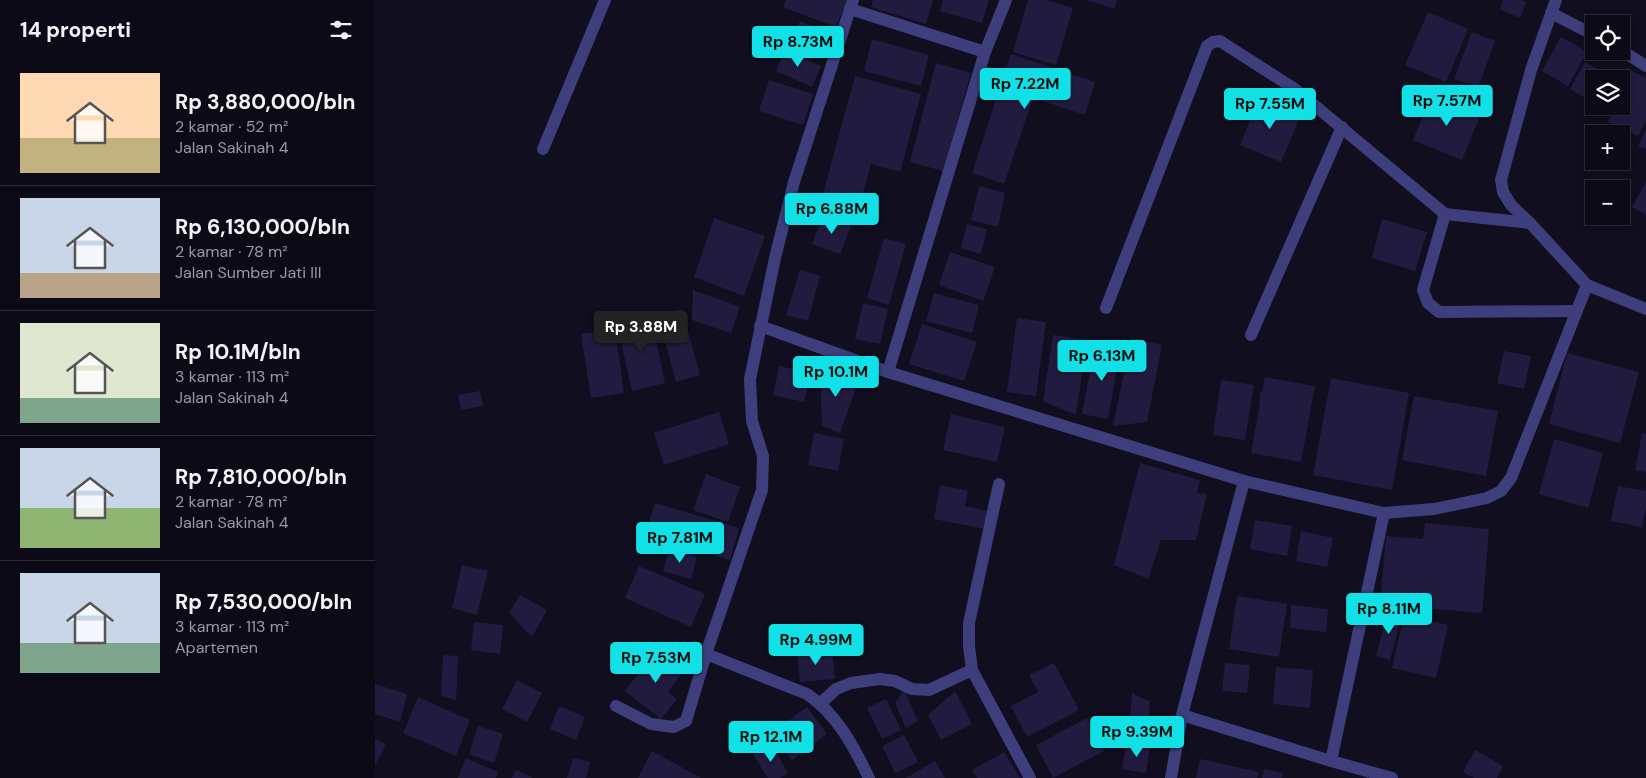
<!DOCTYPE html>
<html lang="id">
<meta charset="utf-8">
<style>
:root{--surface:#0c0a17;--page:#151320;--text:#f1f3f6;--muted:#9a9aa1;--line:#2c2b36;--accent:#11e0e7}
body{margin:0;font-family:"DM Sans",sans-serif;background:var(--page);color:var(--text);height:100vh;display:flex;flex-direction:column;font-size:19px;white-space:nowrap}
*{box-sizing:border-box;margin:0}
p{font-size:16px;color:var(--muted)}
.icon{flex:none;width:28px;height:28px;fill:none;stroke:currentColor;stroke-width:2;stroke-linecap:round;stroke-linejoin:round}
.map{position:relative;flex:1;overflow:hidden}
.side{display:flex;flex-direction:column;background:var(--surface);width:375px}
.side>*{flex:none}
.buttons{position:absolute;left:1210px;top:15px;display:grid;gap:10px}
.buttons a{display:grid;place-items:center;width:45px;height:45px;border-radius:0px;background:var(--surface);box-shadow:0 2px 8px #0003,0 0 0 1px var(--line);font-size:25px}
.price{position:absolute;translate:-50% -42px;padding:0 11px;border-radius:5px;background:var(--accent);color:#111;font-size:16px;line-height:32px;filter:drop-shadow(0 1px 2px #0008)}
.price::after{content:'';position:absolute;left:50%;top:30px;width:15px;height:11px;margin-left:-8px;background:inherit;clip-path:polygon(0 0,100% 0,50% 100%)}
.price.on{background:#222;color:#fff}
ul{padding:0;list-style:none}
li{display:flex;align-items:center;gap:15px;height:125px;padding:0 20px}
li+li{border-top:1px solid var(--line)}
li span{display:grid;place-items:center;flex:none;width:140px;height:100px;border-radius:0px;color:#555}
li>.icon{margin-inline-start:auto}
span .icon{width:60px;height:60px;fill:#fffc;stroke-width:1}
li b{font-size:21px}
h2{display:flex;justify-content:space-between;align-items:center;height:60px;padding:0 20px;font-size:21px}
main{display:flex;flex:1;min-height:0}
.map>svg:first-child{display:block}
</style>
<main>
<section class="side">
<h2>14 properti<svg class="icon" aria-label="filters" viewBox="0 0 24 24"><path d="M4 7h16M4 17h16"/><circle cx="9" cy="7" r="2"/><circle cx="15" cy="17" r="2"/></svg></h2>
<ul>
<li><span style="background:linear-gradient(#ffd9b3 65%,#c2b280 0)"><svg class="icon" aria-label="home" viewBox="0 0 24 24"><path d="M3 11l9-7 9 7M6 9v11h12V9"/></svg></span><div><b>Rp 3,880,000/bln</b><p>2 kamar · 52 m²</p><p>Jalan Sakinah 4</p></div></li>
<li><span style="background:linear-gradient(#c9d6e8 75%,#b9a48a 0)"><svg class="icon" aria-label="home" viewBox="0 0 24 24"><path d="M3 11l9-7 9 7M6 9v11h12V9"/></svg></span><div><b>Rp 6,130,000/bln</b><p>2 kamar · 78 m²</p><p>Jalan Sumber Jati III</p></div></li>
<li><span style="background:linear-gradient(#dfe7d0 75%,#7fa58c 0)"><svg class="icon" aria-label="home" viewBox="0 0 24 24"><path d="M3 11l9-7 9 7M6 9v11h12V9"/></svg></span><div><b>Rp 10.1M/bln</b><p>3 kamar · 113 m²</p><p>Jalan Sakinah 4</p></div></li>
<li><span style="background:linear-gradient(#c9d6e8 60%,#8fb573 0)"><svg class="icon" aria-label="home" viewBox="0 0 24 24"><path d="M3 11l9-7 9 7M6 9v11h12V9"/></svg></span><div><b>Rp 7,810,000/bln</b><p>2 kamar · 78 m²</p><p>Jalan Sakinah 4</p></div></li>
<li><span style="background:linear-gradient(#c9d6e8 70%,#7fa58c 0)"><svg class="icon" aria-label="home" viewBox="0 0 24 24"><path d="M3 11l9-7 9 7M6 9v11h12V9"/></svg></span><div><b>Rp 7,530,000/bln</b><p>3 kamar · 113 m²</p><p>Apartemen</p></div></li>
</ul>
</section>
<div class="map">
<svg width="1271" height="778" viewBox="0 0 1271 778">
<rect width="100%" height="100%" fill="#100e1f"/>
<g fill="#211c3f">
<path d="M411,0H472L461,27L408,7Z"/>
<path d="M498,0H558L551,24L496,7Z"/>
<path d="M568,0H614L607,23L565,11Z"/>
<path d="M653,0H671L698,8L681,65L638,52Z"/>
<path d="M712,0H742L739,9Z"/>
<path d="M1128,0H1146L1151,2L1145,18L1125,9Z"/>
<path d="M1053,12L1093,29L1071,82L1030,65Z"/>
<path d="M425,21L457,35L447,56L416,42Z"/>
<path d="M1097,32L1120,41L1103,87L1079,79Z"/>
<path d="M1186,37L1212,52L1193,86L1167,71Z"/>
<path d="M497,39L554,55L546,86L489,71Z"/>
<path d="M410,50L446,66L437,87L401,71Z"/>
<path d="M636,54L720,82L710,115L658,98L629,184L597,173Z"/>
<path d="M1210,62L1240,79H1219V103L1195,89Z"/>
<path d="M561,63L596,73L568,171L535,162Z"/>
<path d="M1256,71L1271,78V120L1263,136L1233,122L1240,106H1246V92Z"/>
<path d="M480,76L546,94L525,172L496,164L482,215L445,205Z"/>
<path d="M394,80L438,94L428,125L384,111Z"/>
<path d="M1057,93L1106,114L1087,160L1038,140Z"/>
<path d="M885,97L926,115L906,162L865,145Z"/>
<path d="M1271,129V149L1263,146Z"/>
<path d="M1271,182V215L1257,207Z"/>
<path d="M604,186L630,193L623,227L596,220Z"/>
<path d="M448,216L476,226L465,254L437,244Z"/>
<path d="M339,218L390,236L369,296L319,277Z"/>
<path d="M1007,219L1052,232L1040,271L997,258Z"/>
<path d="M592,224L612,229L606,254L586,248Z"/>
<path d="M509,238L531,244L514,305L492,298Z"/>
<path d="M575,252L620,267L608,301L564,285Z"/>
<path d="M425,270L445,276L433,321L411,315Z"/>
<path d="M318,290L365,307L356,333L317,320Z"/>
<path d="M559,293L604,305L597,333L551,321Z"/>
<path d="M488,303L513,309L505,344L480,339Z"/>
<path d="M307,309L325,375L301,382L283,315Z"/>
<path d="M276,316L290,383L257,391L242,324Z"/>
<path d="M642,318L671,322L661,396L632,392Z"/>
<path d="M547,324L602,342L589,381L534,364Z"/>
<path d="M240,329L249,393L216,398L206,334Z"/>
<path d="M678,335L712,340L701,415L668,401Z"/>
<path d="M756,338L787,345L772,422L738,426Z"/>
<path d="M746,345L733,419L707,414L719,350Z"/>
<path d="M1129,351L1156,356L1149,389L1122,383Z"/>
<path d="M1192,353L1264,372L1245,443L1174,424Z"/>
<path d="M404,366L436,373L429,402L398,395Z"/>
<path d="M445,367L484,380L465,433L447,426Z"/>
<path d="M890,377L940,386L926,462L876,453L884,409L885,392H887Z"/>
<path d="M956,378L1034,393L1017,490L938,475Z"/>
<path d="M846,380L879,385L870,440L838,435Z"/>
<path d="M105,391L108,406L86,410L83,395Z"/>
<path d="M1039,396L1123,411L1111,476L1027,460Z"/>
<path d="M344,412L354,444L289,465L279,433Z"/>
<path d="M576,414L630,427L622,462L568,450Z"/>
<path d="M439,433L469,439L463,471L433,465Z"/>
<path d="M1267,433L1271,434V472L1260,470Z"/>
<path d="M1179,439L1228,453L1213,508L1164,494Z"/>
<path d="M765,463L825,480L822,493L832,494L821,540H786L773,579L739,565Z"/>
<path d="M331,474L365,487L353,522L318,510Z"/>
<path d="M565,485L593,491L590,506L613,511L609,529L559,519Z"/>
<path d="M1243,486L1271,491V507L1267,527L1236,521Z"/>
<path d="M280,503L364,528L355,560L270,535Z"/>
<path d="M880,520L917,526L912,556L875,549Z"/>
<path d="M1050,523L1114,529L1107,613L1005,604L1011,536L1048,539Z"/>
<path d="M926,531L958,538L952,567L921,561Z"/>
<path d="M295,548L322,557L316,579L288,571Z"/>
<path d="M87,565L113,571L102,615L77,608Z"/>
<path d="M264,566L330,594L316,627L250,598Z"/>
<path d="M145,595L172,610L157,637L134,613Z"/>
<path d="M862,596L912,604L904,657L854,649Z"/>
<path d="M916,605L953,609L951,632L915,628Z"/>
<path d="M1013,611L1027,614L1015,660L1001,656Z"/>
<path d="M1029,615L1073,625L1061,678L1017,668Z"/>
<path d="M99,622L128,625L125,654L96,650Z"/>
<path d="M283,648L310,669L293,692L302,699L286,719L250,691Z"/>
<path d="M457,650L460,679L425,682L422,653Z"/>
<path d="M68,655L83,656L81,701L66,695Z"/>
<path d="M679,663L704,710L652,737L636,706L663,692L654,675Z"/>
<path d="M850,663L875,665L872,693L847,691Z"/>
<path d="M901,667L938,670L935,708L898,704Z"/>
<path d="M142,680L167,693L152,722L127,709Z"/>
<path d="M0,684L32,694L25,722L0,714Z"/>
<path d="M529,690L543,721L531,728L520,703Z"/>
<path d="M580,691L597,724L566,740L553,715Z"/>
<path d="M757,693L775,702L772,731L754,729Z"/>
<path d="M43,697L95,720L81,756L28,733Z"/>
<path d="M511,699L526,730L507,739L492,708Z"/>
<path d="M184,706L210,717L201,740L175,729Z"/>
<path d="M432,707L452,734L417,760L397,733Z"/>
<path d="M712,718L729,751L678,778L661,745Z"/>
<path d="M103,726L128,734L119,763L94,754Z"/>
<path d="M529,735L543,762L520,773L507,746Z"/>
<path d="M0,738L11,744L0,766Z"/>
<path d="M776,740L771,773L747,769L751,748Z"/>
<path d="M396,744L413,773L405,778H393L378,754Z"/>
<path d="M1100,750L1128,766L1122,778H1099L1088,772Z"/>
<path d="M277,751L326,778H263Z"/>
<path d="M629,752L645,778H602L597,770Z"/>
<path d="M91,758L123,772L121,778H83Z"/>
<path d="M198,758L215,762L211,778H192Z"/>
<path d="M825,759L884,772L882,778H821Z"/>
<path d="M560,761L570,778H531Z"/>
<path d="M889,769L908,773L907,778H887Z"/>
<path d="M141,770L158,778H137Z"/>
</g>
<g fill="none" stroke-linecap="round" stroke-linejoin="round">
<g stroke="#3d3e7b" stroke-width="12">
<path d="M478,0L419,182L400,258L375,379L377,421L388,456L387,490L331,654L432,694C462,714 479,747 494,778"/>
<path d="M1181,0L1156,70L1126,180L1128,192L1136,205L1155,223L1212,285"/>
<path d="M475,9L610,52"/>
<path d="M1176,13L1219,35"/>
<path d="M1246,50L1271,66"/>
<path d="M168,149L230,0"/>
<path d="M1070,214L1155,223"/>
<path d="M731,308L832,46L838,42L845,41L920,89L1070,214L1048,290L1053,303L1064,312L1201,311"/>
<path d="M385,326L513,372L869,481L1009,513L1059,509L1112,498L1126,491L1136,478L1212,285L1271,309"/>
<path d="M876,335L967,127"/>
<path d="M513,372L610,52L631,0"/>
<path d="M624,484L594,623V646L597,670L655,778"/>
<path d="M446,703L461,689L476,683L505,679L520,681L537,689L554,690L597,670"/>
<path d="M241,706L276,724L299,727L311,721L331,654"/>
<path d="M807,715L956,761L1017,778"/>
<path d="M956,761L1009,513"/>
<path d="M796,778L807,715L869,481"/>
</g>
</g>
</svg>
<div class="buttons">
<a><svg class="icon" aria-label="locate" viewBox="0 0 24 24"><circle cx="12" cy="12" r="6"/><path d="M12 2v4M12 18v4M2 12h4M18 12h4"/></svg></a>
<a><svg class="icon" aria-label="layers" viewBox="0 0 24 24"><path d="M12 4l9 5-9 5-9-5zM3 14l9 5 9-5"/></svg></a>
<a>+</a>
<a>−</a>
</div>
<b class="price" style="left:423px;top:68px">Rp 8.73M</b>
<b class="price" style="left:650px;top:110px">Rp 7.22M</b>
<b class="price" style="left:1072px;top:127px">Rp 7.57M</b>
<b class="price" style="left:895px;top:130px">Rp 7.55M</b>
<b class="price" style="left:457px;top:235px">Rp 6.88M</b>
<b class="price on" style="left:266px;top:353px">Rp 3.88M</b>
<b class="price" style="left:727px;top:382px">Rp 6.13M</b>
<b class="price" style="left:461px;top:398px">Rp 10.1M</b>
<b class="price" style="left:305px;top:564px">Rp 7.81M</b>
<b class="price" style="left:1014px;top:635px">Rp 8.11M</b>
<b class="price" style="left:441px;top:666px">Rp 4.99M</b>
<b class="price" style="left:281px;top:684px">Rp 7.53M</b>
<b class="price" style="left:762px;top:758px">Rp 9.39M</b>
<b class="price" style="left:396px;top:763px">Rp 12.1M</b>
</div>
</main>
